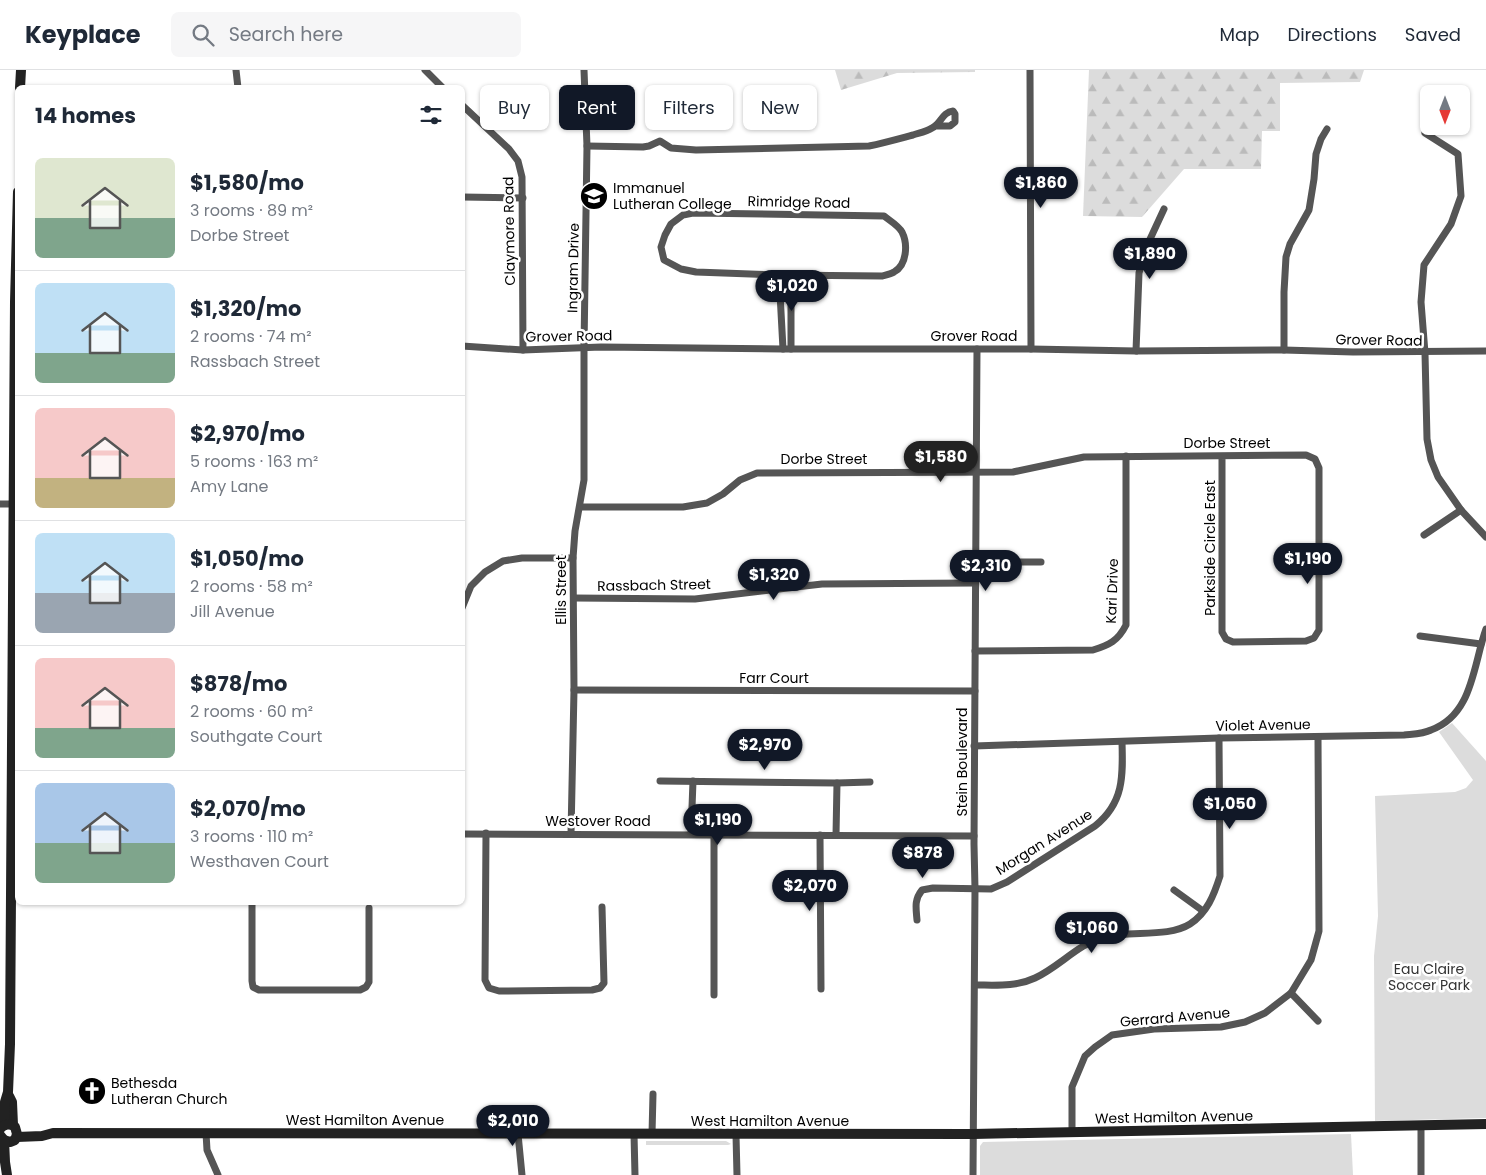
<!DOCTYPE html>
<meta charset="utf-8">
<style>
:root{--surface:#fff;--page:#f6f6f7;--text:#1f2937;--muted:#747a83;--line:#e0e1e3;--accent:#111827}
body{margin:0;font-family:Poppins,sans-serif;background:var(--page);color:var(--text);height:100vh;display:flex;flex-direction:column;font-size:19px;white-space:nowrap}
*{box-sizing:border-box;margin:0}
p{font-size:16px;color:var(--muted)}
.icon{flex:none;width:28px;height:28px;fill:none;stroke:currentColor;stroke-width:2;stroke-linecap:round;stroke-linejoin:round}
.map{position:relative;flex:1;overflow:hidden}
.sheet{position:absolute;left:15px;top:15px;width:450px;height:820px;display:flex;flex-direction:column;background:var(--surface);border-radius:8px;box-shadow:0 1px 4px #0004}
.sheet>*{flex:none}
.hud{position:absolute;left:480px;top:15px;width:475px;height:45px;display:flex;gap:10px}
.needle{width:32px;rotate:180deg}
.tools{position:absolute;left:1420px;top:15px;display:grid;gap:10px}
.tools a{display:grid;place-items:center;width:50px;height:50px;border-radius:8px;background:var(--surface);box-shadow:0 1px 4px #0004;font-size:25px}
.price{position:absolute;translate:-50% -42px;padding:0 11px;border-radius:18px;background:var(--accent);color:#fff;font-size:16px;line-height:32px;filter:drop-shadow(0 1px 2px #0008)}
.price::after{content:'';position:absolute;left:50%;top:30px;width:15px;height:11px;margin-left:-8px;background:inherit;clip-path:polygon(0 0,100% 0,50% 100%)}
.price.active{background:#222;color:#fff}
ul{padding:0;list-style:none}
li{display:flex;align-items:center;gap:15px;height:125px;padding:0 20px}
li+li{border-top:1px solid var(--line)}
li span{display:grid;place-items:center;flex:none;width:140px;height:100px;border-radius:8px;color:#555}
li>.icon{margin-inline-start:auto}
span .icon{width:60px;height:60px;fill:#fffc;stroke-width:1}
li b{font-size:21px}
h2{display:flex;justify-content:space-between;align-items:center;height:60px;padding:0 20px;font-size:21px}
.tag{padding:0 18px;border-radius:8px;background:var(--surface);box-shadow:0 1px 4px #0004;font-size:18px;line-height:45px}
.tag.active{background:var(--accent);color:#fff}
header{display:flex;align-items:center;gap:30px;box-sizing:border-box;height:70px;padding:0 25px;background:var(--surface);border-bottom:1px solid var(--line)}
header strong{font-size:24px}
nav{display:flex;gap:28px;margin-inline-start:auto;font-size:18px}
.search{width:350px;height:45px;background:var(--page);display:flex;align-items:center;gap:12px;box-sizing:border-box;padding:0 18px;border-radius:8px;color:var(--muted);font-size:19px}
.map>svg:first-child{display:block}
</style>
<header>
<strong>Keyplace</strong>
<div class="search"><svg class="icon" aria-label="search" viewBox="0 0 24 24"><circle cx="10" cy="10" r="6"/><path d="M15 15l6 6"/></svg>Search here</div>
<nav><a>Map</a><a>Directions</a><a>Saved</a></nav>
</header>
<div class="map">
<svg width="1486" height="1105" viewBox="0 0 1486 1105">
<defs>
<pattern id="forest-firs" width="22" height="20" patternUnits="userSpaceOnUse" patternTransform="scale(1.25)"><rect width="22" height="20" fill="#dcdcdc"/><path d="M5 1l3.5 6h-7zM16 11l3.5 6h-7z" fill="#bbb"/></pattern>
</defs>
<rect width="100%" height="100%" fill="#fff"/>
<g fill="#dcdcdc">
<path d="M1452,653L1486,691V1048L1375,1051L1374,886L1378,846L1375,726L1455,722L1466,718L1473,710L1439,662Z"/>
<path d="M1351,1064L1353,1105H980V1076L983,1072Z"/>
<path d="M646,1071H726L731,1074L728,1075H646Z"/>
</g>
<g fill="url(#forest-firs)">
<path d="M835,0H975V2L897,3L841,20Z"/>
<path d="M1089,0H1364L1360,12L1280,13V61H1262L1261,99H1184L1142,147L1083,146Z"/>
</g>
<g fill="none" stroke-linecap="round" stroke-linejoin="round">
<g stroke="#555" stroke-width="7">
<path d="M236,0L238,18"/>
<path d="M425,0L443,18"/>
<path d="M1030,0L1031,279"/>
<path d="M462,35L509,79L518,91L522,107L523,280"/>
<path d="M1425,63L1458,84L1461,126L1451,154L1424,195L1421,232L1425,283L1427,369L1431,390L1438,407L1461,440L1486,467"/>
<path d="M587,76L643,77L649,76L660,71L671,78L696,80L869,76C884,73 898,69 913,65C919,63 926,62 932,58C941,54 942,42 953,41L955,44V52L950,56H935"/>
<path d="M462,127L523,128"/>
<path d="M693,143L884,146C889,150 899,156 902,162C908,174 907,195 894,202C891,204 886,205 882,206L779,205L696,202L681,199L664,190L661,177L665,165L671,154L683,145Z"/>
<path d="M779,205L783,279"/>
<path d="M791,205V279"/>
<path d="M462,276L523,280L601,277L783,279H1031L1136,281L1284,280L1353,282L1486,281"/>
<path d="M1284,280V222L1286,187L1290,174L1309,140L1314,109L1316,84L1321,69L1327,59"/>
<path d="M1136,281L1139,203L1145,180L1164,139"/>
<path d="M0,434H13"/>
<path d="M580,437H683L707,433L723,424L740,410L757,403L1013,402L1084,387L1306,385L1315,389L1319,398V560L1314,568L1306,571L1233,572L1226,569L1222,562V386"/>
<path d="M1424,465L1461,440"/>
<path d="M975,492H1041"/>
<path d="M574,528L695,529L822,514L975,513"/>
<path d="M462,538L471,516L485,502L503,491L522,488H573"/>
<path d="M1420,566L1481,574"/>
<path d="M975,581L1093,580C1109,575 1118,571 1126,555V386"/>
<path d="M574,620L975,621"/>
<path d="M974,676L1219,668L1404,665C1413,664 1423,664 1431,660C1473,645 1473,595 1486,559"/>
<path d="M660,711L837,713L870,712"/>
<path d="M486,763L485,910L489,918L499,921L592,920L600,918L604,913L602,837"/>
<path d="M462,764L974,766"/>
<path d="M571,764L574,620L573,488L575,461L584,410V277L587,76L584,0"/>
<path d="M691,764L693,711"/>
<path d="M820,765L821,919"/>
<path d="M836,765L837,713"/>
<path d="M1174,820L1203,841"/>
<path d="M252,832V911L253,917L259,920H360L366,917L369,912V838"/>
<path d="M917,850C916,838 914,830 922,820L933,818L991,819L1007,812L1095,756C1124,733 1123,706 1122,672"/>
<path d="M975,915C995,915 1016,917 1035,908C1059,897 1078,874 1104,867C1131,860 1168,868 1190,854C1207,843 1214,825 1220,806L1219,668"/>
<path d="M1291,923L1318,951"/>
<path d="M714,925V765"/>
<path d="M1421,1056V1105"/>
<path d="M206,1063L207,1080L218,1105"/>
<path d="M1072,1063V1017L1085,986L1095,977L1112,965L1154,959L1221,957L1245,952L1265,943L1291,923L1311,890L1319,861L1318,667"/>
<path d="M518,1064L522,1105"/>
<path d="M634,1064L635,1105"/>
<path d="M652,1064L653,1024"/>
<path d="M736,1065L737,1105"/>
<path d="M973,1105L975,819L974,774L977,279"/>
</g>
<g stroke="#222" stroke-width="10">
<path d="M20,18L21,0"/>
<path d="M9,1026L12,1032L13,1055"/>
<path d="M4,1055L5,1032L8,1022L10,974L15,232L18,122"/>
<path d="M0,1065L4,1070L10,1072L15,1070L17,1064L15,1057C10,1053 4,1054 0,1059"/>
<path d="M17,1067L42,1066L53,1063L973,1064L1486,1054"/>
<path d="M4,1070L5,1092L7,1105"/>
</g>
</g>
<defs>
<symbol id="university-disc" viewBox="-11 -11 22 22"><circle r="9.5" fill="#000" stroke="#fff"/><path d="M0-5L7-2L0 1L-7-2ZM-4 1L0 2.5L4 1V4Q0 6-4 4Z" fill="#fff"/></symbol>
<symbol id="church-disc" viewBox="-11 -11 22 22"><circle r="9.5" fill="#000" stroke="#fff"/><path d="M-1.2-6h2.4v3.5h3.3v2.4h-3.3V6h-2.4V-.1h-3.3v-2.4h3.3Z" fill="#fff"/></symbol>
</defs>
<g fill-rule="evenodd">
<use href="#university-disc" x="578" y="110" width="32" height="32"/>
<use href="#church-disc" x="76" y="1005" width="32" height="32"/>
</g>
<g text-anchor="middle" dominant-baseline="central" stroke-width="5" stroke-linejoin="round" paint-order="stroke">
<g font-size="14" fill="#000" stroke="#fff" text-anchor="start">
<text x="613" y="118">Immanuel<tspan x="613" dy="16">Lutheran College</tspan></text>
<text x="111" y="1013">Bethesda<tspan x="111" dy="16">Lutheran Church</tspan></text>
</g>
<g font-size="14" fill="#000" stroke="#fff">
<text transform="translate(799 132) rotate(1)">Rimridge Road</text>
<text transform="translate(509 161) rotate(-91)">Claymore Road</text>
<text transform="translate(573 198) rotate(-89)">Ingram Drive</text>
<text transform="translate(569 266) rotate(-1)">Grover Road</text>
<text x="974" y="266">Grover Road</text>
<text transform="translate(1379 270) rotate(1)">Grover Road</text>
<text x="1227" y="373">Dorbe Street</text>
<text x="824" y="389">Dorbe Street</text>
<text transform="translate(1210 478) rotate(-90)">Parkside Circle East</text>
<text transform="translate(654 515) rotate(-1)">Rassbach Street</text>
<text transform="translate(561 520) rotate(-90)">Ellis Street</text>
<text transform="translate(1112 521) rotate(-88)">Kari Drive</text>
<text x="774" y="608">Farr Court</text>
<text transform="translate(1263 655) rotate(-1)">Violet Avenue</text>
<text transform="translate(962 692) rotate(-90)">Stein Boulevard</text>
<text x="598" y="751">Westover Road</text>
<text transform="translate(1044 772) rotate(-32)">Morgan Avenue</text>
<text transform="translate(1175 947) rotate(-5)">Gerrard Avenue</text>
<text transform="translate(1174 1047) rotate(-1)">West Hamilton Avenue</text>
<text x="365" y="1050">West Hamilton Avenue</text>
<text x="770" y="1051">West Hamilton Avenue</text>
</g>
<g font-size="14" fill="#333" stroke="#fff">
<text x="1429" y="899">Eau Claire<tspan x="1429" dy="16">Soccer Park</tspan></text>
</g>
</g>
</svg>
<div class="tools">
<a><svg class="needle" viewBox="-14 -14 28 28"><path d="M0-13l5 13h-10z" fill="#e53935"/><path d="M0 13l5-13h-10z" fill="#747a83"/></svg></a>
</div>
<b class="price" style="left:1041px;top:139px">$1,860</b>
<b class="price" style="left:1150px;top:210px">$1,890</b>
<b class="price" style="left:792px;top:242px">$1,020</b>
<b class="price active" style="left:941px;top:413px">$1,580</b>
<b class="price" style="left:1308px;top:515px">$1,190</b>
<b class="price" style="left:986px;top:522px">$2,310</b>
<b class="price" style="left:774px;top:531px">$1,320</b>
<b class="price" style="left:765px;top:701px">$2,970</b>
<b class="price" style="left:1230px;top:760px">$1,050</b>
<b class="price" style="left:718px;top:776px">$1,190</b>
<b class="price" style="left:923px;top:809px">$878</b>
<b class="price" style="left:810px;top:842px">$2,070</b>
<b class="price" style="left:1092px;top:884px">$1,060</b>
<b class="price" style="left:513px;top:1077px">$2,010</b>
<div class="hud">
<a class="tag">Buy</a>
<a class="tag active">Rent</a>
<a class="tag">Filters</a>
<a class="tag">New</a>
</div>
<section class="sheet">
<h2>14 homes<svg class="icon" aria-label="filters" viewBox="0 0 24 24"><path d="M4 7h16M4 17h16"/><circle cx="9" cy="7" r="2"/><circle cx="15" cy="17" r="2"/></svg></h2>
<ul>
<li><span style="background:linear-gradient(#dfe7d0 60%,#7fa58c 0)"><svg class="icon" aria-label="home" viewBox="0 0 24 24"><path d="M3 11l9-7 9 7M6 9v11h12V9"/></svg></span><div><b>$1,580/mo</b><p>3 rooms · 89 m²</p><p>Dorbe Street</p></div></li>
<li><span style="background:linear-gradient(#bfe0f5 70%,#7fa58c 0)"><svg class="icon" aria-label="home" viewBox="0 0 24 24"><path d="M3 11l9-7 9 7M6 9v11h12V9"/></svg></span><div><b>$1,320/mo</b><p>2 rooms · 74 m²</p><p>Rassbach Street</p></div></li>
<li><span style="background:linear-gradient(#f6c9c9 70%,#c2b280 0)"><svg class="icon" aria-label="home" viewBox="0 0 24 24"><path d="M3 11l9-7 9 7M6 9v11h12V9"/></svg></span><div><b>$2,970/mo</b><p>5 rooms · 163 m²</p><p>Amy Lane</p></div></li>
<li><span style="background:linear-gradient(#bfe0f5 60%,#9aa5b1 0)"><svg class="icon" aria-label="home" viewBox="0 0 24 24"><path d="M3 11l9-7 9 7M6 9v11h12V9"/></svg></span><div><b>$1,050/mo</b><p>2 rooms · 58 m²</p><p>Jill Avenue</p></div></li>
<li><span style="background:linear-gradient(#f6c9c9 70%,#7fa58c 0)"><svg class="icon" aria-label="home" viewBox="0 0 24 24"><path d="M3 11l9-7 9 7M6 9v11h12V9"/></svg></span><div><b>$878/mo</b><p>2 rooms · 60 m²</p><p>Southgate Court</p></div></li>
<li><span style="background:linear-gradient(#a9c7e8 60%,#7fa58c 0)"><svg class="icon" aria-label="home" viewBox="0 0 24 24"><path d="M3 11l9-7 9 7M6 9v11h12V9"/></svg></span><div><b>$2,070/mo</b><p>3 rooms · 110 m²</p><p>Westhaven Court</p></div></li>
</ul>
</section>
</div>
